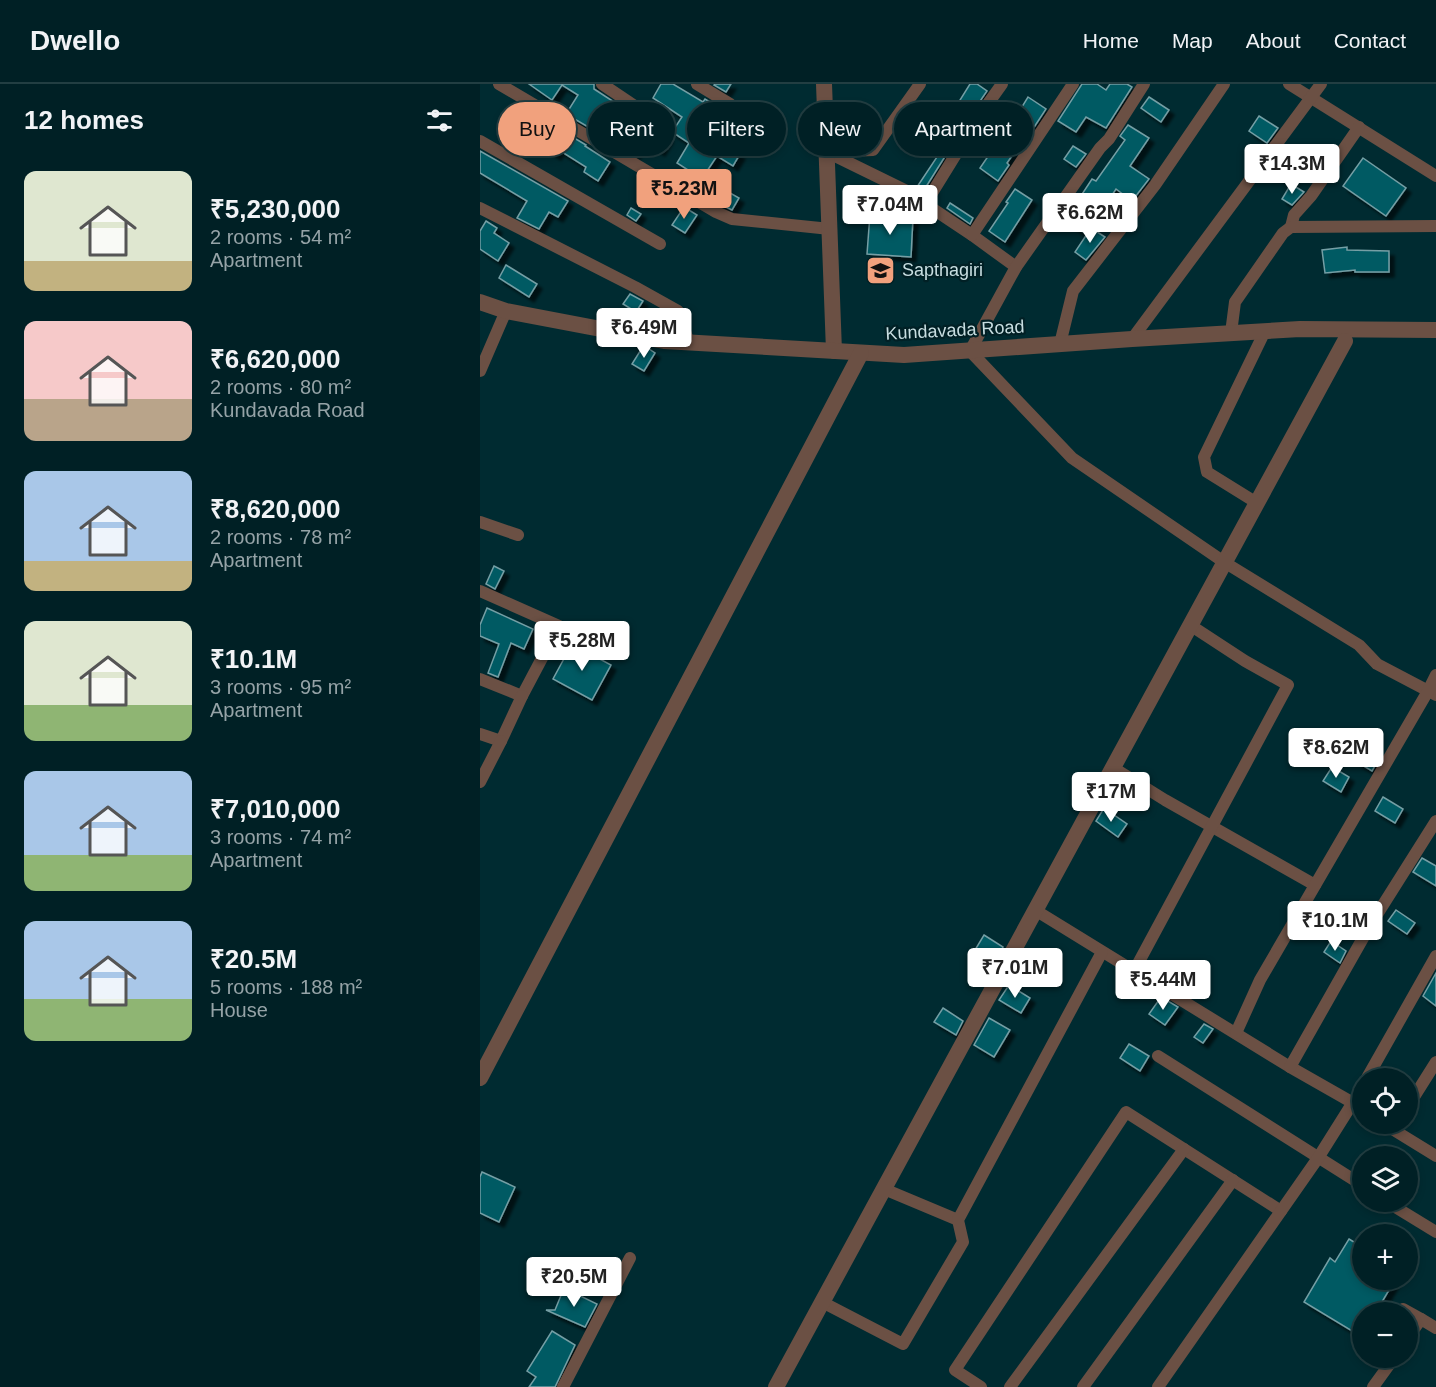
<!DOCTYPE html>
<meta charset="utf-8">
<style>
:root{--surface:#002025;--page:#0e2d32;--text:#f1f3f6;--muted:#95a3a7;--line:#223e42;--accent:#f1a17d}
body{margin:0;font-family:Helvetica,sans-serif;background:var(--page);color:var(--text);height:100vh;display:flex;flex-direction:column;font-size:22px;white-space:nowrap}
*{box-sizing:border-box;margin:0}
p{font-size:20px;color:var(--muted)}
.icon{flex:none;width:33px;height:33px;fill:none;stroke:currentColor;stroke-width:2;stroke-linecap:round;stroke-linejoin:round}
.map{position:relative;flex:1;overflow:hidden}
.panel{display:flex;flex-direction:column;background:var(--surface);width:480px}
.panel>*{flex:none}
.hud{position:absolute;left:18px;top:18px;width:570px;height:54px;display:flex;gap:12px}
.controls{position:absolute;left:872px;top:984px;display:grid;gap:12px}
.controls a{display:grid;place-items:center;width:66px;height:66px;border-radius:50%;background:var(--surface);box-shadow:0 3px 9px #0003,0 0 0 2px var(--line);font-size:30px}
.price{position:absolute;translate:-50% -51px;padding:0 14px;border-radius:6px;background:#fff;color:#222;font-size:20px;line-height:39px;filter:drop-shadow(0 2px 3px #0008)}
.price::after{content:'';position:absolute;left:50%;top:36px;width:18px;height:14px;margin-left:-9px;background:inherit;clip-path:polygon(0 0,100% 0,50% 100%)}
.price.current{background:var(--accent);color:#111}
ul{padding:0;list-style:none}
li{display:flex;align-items:center;gap:18px;height:150px;padding:0 24px}
li span{display:grid;place-items:center;flex:none;width:168px;height:120px;border-radius:12px;color:#555}
li>.icon{margin-inline-start:auto}
span .icon{width:72px;height:72px;fill:#fffc;stroke-width:1}
li b{font-size:26px}
h2{display:flex;justify-content:space-between;align-items:center;height:72px;padding:0 24px;font-size:26px}
.chip{padding:0 21px;border-radius:27px;background:var(--surface);box-shadow:0 3px 9px #0003,0 0 0 2px var(--line);font-size:21px;line-height:54px}
.chip.current{background:var(--accent);color:#111}
header{display:flex;align-items:center;gap:36px;box-sizing:border-box;height:84px;padding:0 30px;background:var(--surface);border-bottom:2px solid var(--line)}
header strong{font-size:28px}
nav{display:flex;gap:33px;margin-inline-start:auto;font-size:21px}
main{display:flex;flex:1;min-height:0}
.map>svg:first-child{display:block}
</style>
<header>
<strong>Dwello</strong>
<nav><a>Home</a><a>Map</a><a>About</a><a>Contact</a></nav>
</header>
<main>
<section class="panel">
<h2>12 homes<svg class="icon" aria-label="filters" viewBox="0 0 24 24"><path d="M4 7h16M4 17h16"/><circle cx="9" cy="7" r="2"/><circle cx="15" cy="17" r="2"/></svg></h2>
<ul>
<li><span style="background:linear-gradient(#dfe7d0 75%,#c2b280 0)"><svg class="icon" aria-label="home" viewBox="0 0 24 24"><path d="M3 11l9-7 9 7M6 9v11h12V9"/></svg></span><div><b>₹5,230,000</b><p>2 rooms · 54 m²</p><p>Apartment</p></div></li>
<li><span style="background:linear-gradient(#f6c9c9 65%,#b9a48a 0)"><svg class="icon" aria-label="home" viewBox="0 0 24 24"><path d="M3 11l9-7 9 7M6 9v11h12V9"/></svg></span><div><b>₹6,620,000</b><p>2 rooms · 80 m²</p><p>Kundavada Road</p></div></li>
<li><span style="background:linear-gradient(#a9c7e8 75%,#c2b280 0)"><svg class="icon" aria-label="home" viewBox="0 0 24 24"><path d="M3 11l9-7 9 7M6 9v11h12V9"/></svg></span><div><b>₹8,620,000</b><p>2 rooms · 78 m²</p><p>Apartment</p></div></li>
<li><span style="background:linear-gradient(#dfe7d0 70%,#8fb573 0)"><svg class="icon" aria-label="home" viewBox="0 0 24 24"><path d="M3 11l9-7 9 7M6 9v11h12V9"/></svg></span><div><b>₹10.1M</b><p>3 rooms · 95 m²</p><p>Apartment</p></div></li>
<li><span style="background:linear-gradient(#a9c7e8 70%,#8fb573 0)"><svg class="icon" aria-label="home" viewBox="0 0 24 24"><path d="M3 11l9-7 9 7M6 9v11h12V9"/></svg></span><div><b>₹7,010,000</b><p>3 rooms · 74 m²</p><p>Apartment</p></div></li>
<li><span style="background:linear-gradient(#a9c7e8 65%,#8fb573 0)"><svg class="icon" aria-label="home" viewBox="0 0 24 24"><path d="M3 11l9-7 9 7M6 9v11h12V9"/></svg></span><div><b>₹20.5M</b><p>5 rooms · 188 m²</p><p>House</p></div></li>
</ul>
</section>
<div class="map">
<svg width="956" height="1303" viewBox="0 0 956 1303">
<defs>
<filter id="shadow"><feDropShadow dx="5" dy="5" stdDeviation="1.5" flood-color="#0009"/></filter>
</defs>
<rect width="100%" height="100%" fill="#002b31"/>
<g fill="#005a64" stroke="#759fa5" stroke-width="1.5" filter="url(#shadow)">
<path d="M49,0H114V5L188,53L180,67L164,56L155,70L142,63L153,47L127,30L115,47L86,30L98,11L82,1L72,16Z"/>
<path d="M181,0H193L223,18L225,15L237,22L234,26L242,31L228,53L260,70L253,82L237,72L223,93L227,95L218,108L209,102L216,91L197,79L209,59L192,48L202,33L173,14Z"/>
<path d="M235,0H251L246,8L234,1Z"/>
<path d="M490,0H497L507,7L494,26L480,16Z"/>
<path d="M602,0H617L626,6L630,0H647L652,3L626,44L606,33L596,48L578,37Z"/>
<path d="M548,13L566,25L547,54L545,53L527,79L529,81L518,97L500,84L511,68L513,70Z"/>
<path d="M669,13L689,26L681,38L661,24Z"/>
<path d="M446,25L467,39L457,54L471,63L444,106L437,103L459,70L426,48L433,38L436,40Z"/>
<path d="M779,32L798,44L787,59L769,47Z"/>
<path d="M57,35L72,44L74,42L106,61L105,62L130,78L118,97L104,88L106,83L79,66L76,71L46,51Z"/>
<path d="M648,41L669,54L650,82L669,95L652,117L636,105L606,150L585,136L612,95L616,97L645,56L640,52Z"/>
<path d="M593,62L606,70L596,83L584,75Z"/>
<path d="M0,67L88,117L78,133L69,128L59,145L37,134L47,117L0,89Z"/>
<path d="M883,74L926,104L906,132L863,102Z"/>
<path d="M811,100L824,108L812,121L802,115Z"/>
<path d="M243,105L259,114L252,126L236,118Z"/>
<path d="M535,105L552,116L525,158L509,147L528,119L526,118Z"/>
<path d="M470,119L493,134L490,140L467,124Z"/>
<path d="M204,123L217,131L205,149L192,141Z"/>
<path d="M151,124L161,130L156,137L147,131Z"/>
<path d="M390,130L433,133L431,173L387,170Z"/>
<path d="M6,137L17,144L14,149L29,159L18,177L0,165V147Z"/>
<path d="M611,144L625,153L606,176L595,168Z"/>
<path d="M867,163V166L909,167V188H875V186L845,189L842,166Z"/>
<path d="M26,181L57,200L49,213L19,194Z"/>
<path d="M150,210L163,217L156,228L143,220Z"/>
<path d="M162,264L169,265L175,269L164,287L152,280Z"/>
<path d="M14,482L24,487L15,505L6,500Z"/>
<path d="M7,524L53,545L44,565L31,559L18,593L8,589L19,560L0,552V541Z"/>
<path d="M92,560L131,581L112,616L73,595Z"/>
<path d="M887,662L901,671L892,687L877,678Z"/>
<path d="M852,683L869,693L861,708L843,697Z"/>
<path d="M903,713L923,725L915,739L895,727Z"/>
<path d="M624,724L647,740L638,753L616,737Z"/>
<path d="M942,774L956,782V802L933,788Z"/>
<path d="M916,826L935,839L927,850L908,837Z"/>
<path d="M504,851L523,863L515,878L495,866Z"/>
<path d="M851,857L866,867L860,879L844,868Z"/>
<path d="M956,889V922L943,912Z"/>
<path d="M529,901L550,914L541,929L519,916Z"/>
<path d="M681,913L698,923L685,941L669,930Z"/>
<path d="M463,924L483,937L476,951L454,938Z"/>
<path d="M509,934L530,946L514,973L494,961Z"/>
<path d="M724,940L733,945L723,959L714,953Z"/>
<path d="M649,960L669,972L660,987L640,974Z"/>
<path d="M2,1088L35,1103L19,1138L0,1129V1093Z"/>
<path d="M869,1155L882,1163V1196H915L896,1228H882V1253L824,1218L850,1174L855,1178Z"/>
<path d="M84,1204L117,1220L105,1243L66,1226H75Z"/>
<path d="M72,1247L95,1261L75,1303H49L56,1293L47,1287Z"/>
</g>
<g fill="none" stroke-linecap="round" stroke-linejoin="round">
<g stroke="#6b5044" stroke-width="12">
<path d="M19,0L236,128L252,135L350,145"/>
<path d="M122,0L183,41"/>
<path d="M217,0L250,20"/>
<path d="M440,0L393,66L347,68L447,117L453,125L492,151L536,183"/>
<path d="M664,0L629,55L620,64L536,183L490,267L592,374L744,478L879,561L897,580L956,611"/>
<path d="M809,0L956,92"/>
<path d="M0,57L180,160"/>
<path d="M447,117L502,28L522,0"/>
<path d="M0,124L155,203L198,227L209,259"/>
<path d="M811,143L814,131L831,112L879,43"/>
<path d="M492,151L593,0"/>
<path d="M751,249L755,218L803,149L811,143L956,142"/>
<path d="M652,255L841,0"/>
<path d="M580,260L593,207L675,101L744,0"/>
<path d="M0,287L26,227"/>
<path d="M777,419L727,388L724,373L785,247"/>
<path d="M0,438L38,451"/>
<path d="M0,507L79,542L42,612L0,595"/>
<path d="M0,650L21,657L42,612"/>
<path d="M632,683L685,716L835,801"/>
<path d="M0,698L21,657"/>
<path d="M555,826L810,983L882,1024"/>
<path d="M654,887L808,601L765,577L710,541"/>
<path d="M756,949L780,896L948,607L956,591"/>
<path d="M678,972L882,1101"/>
<path d="M810,983L891,840L956,737"/>
<path d="M887,994L956,872"/>
<path d="M927,1024L956,978"/>
<path d="M904,1040L956,1072"/>
<path d="M404,1105L478,1136"/>
<path d="M907,1118L956,1148"/>
<path d="M342,1218L423,1260L483,1158L478,1136L622,868"/>
<path d="M923,1225L941,1235"/>
<path d="M927,1255L941,1235L956,1244"/>
<path d="M83,1303L150,1174"/>
<path d="M501,1303L475,1286L646,1028L801,1127"/>
<path d="M530,1303L704,1065"/>
<path d="M603,1303L753,1096"/>
<path d="M678,1303L838,1074L882,1004"/>
<path d="M893,1303L914,1274"/>
</g>
<g stroke="#6b5044" stroke-width="16">
<path d="M344,0L354,267"/>
<path d="M0,218L26,227L184,257L424,271L652,255L820,245L956,246"/>
<path d="M0,994L381,269"/>
<path d="M296,1303L865,257"/>
</g>
</g>
<defs>
<symbol id="school-square" viewBox="-11 -11 22 22"><rect x="-9" y="-9" width="18" height="18" rx="4" fill="#f1a17d" stroke="#012025"/><path d="M0-5L7-2L0 1L-7-2ZM-4 1L0 2.5L4 1V4Q0 6-4 4Z" fill="#111"/></symbol>
</defs>
<g fill-rule="evenodd">
<use href="#school-square" x="384" y="170" width="33" height="33"/>
</g>
<g text-anchor="middle" dominant-baseline="central" stroke-width="4.5" stroke-linejoin="round" paint-order="stroke">
<g font-size="18" fill="#c8dee1" stroke="#012025" text-anchor="start">
<text x="422" y="186">Sapthagiri</text>
</g>
<g font-size="18" fill="#c8dee1" stroke="#012025">
<text transform="translate(475 246) rotate(-3)">Kundavada Road</text>
</g>
</g>
</svg>
<div class="controls">
<a><svg class="icon" aria-label="locate" viewBox="0 0 24 24"><circle cx="12" cy="12" r="6"/><path d="M12 2v4M12 18v4M2 12h4M18 12h4"/></svg></a>
<a><svg class="icon" aria-label="layers" viewBox="0 0 24 24"><path d="M12 4l9 5-9 5-9-5zM3 14l9 5 9-5"/></svg></a>
<a>+</a>
<a>−</a>
</div>
<b class="price" style="left:812px;top:111px">₹14.3M</b>
<b class="price current" style="left:204px;top:136px">₹5.23M</b>
<b class="price" style="left:410px;top:152px">₹7.04M</b>
<b class="price" style="left:610px;top:160px">₹6.62M</b>
<b class="price" style="left:164px;top:275px">₹6.49M</b>
<b class="price" style="left:102px;top:588px">₹5.28M</b>
<b class="price" style="left:856px;top:695px">₹8.62M</b>
<b class="price" style="left:631px;top:739px">₹17M</b>
<b class="price" style="left:855px;top:868px">₹10.1M</b>
<b class="price" style="left:535px;top:915px">₹7.01M</b>
<b class="price" style="left:683px;top:927px">₹5.44M</b>
<b class="price" style="left:94px;top:1224px">₹20.5M</b>
<div class="hud">
<a class="chip current">Buy</a>
<a class="chip">Rent</a>
<a class="chip">Filters</a>
<a class="chip">New</a>
<a class="chip">Apartment</a>
</div>
</div>
</main>
